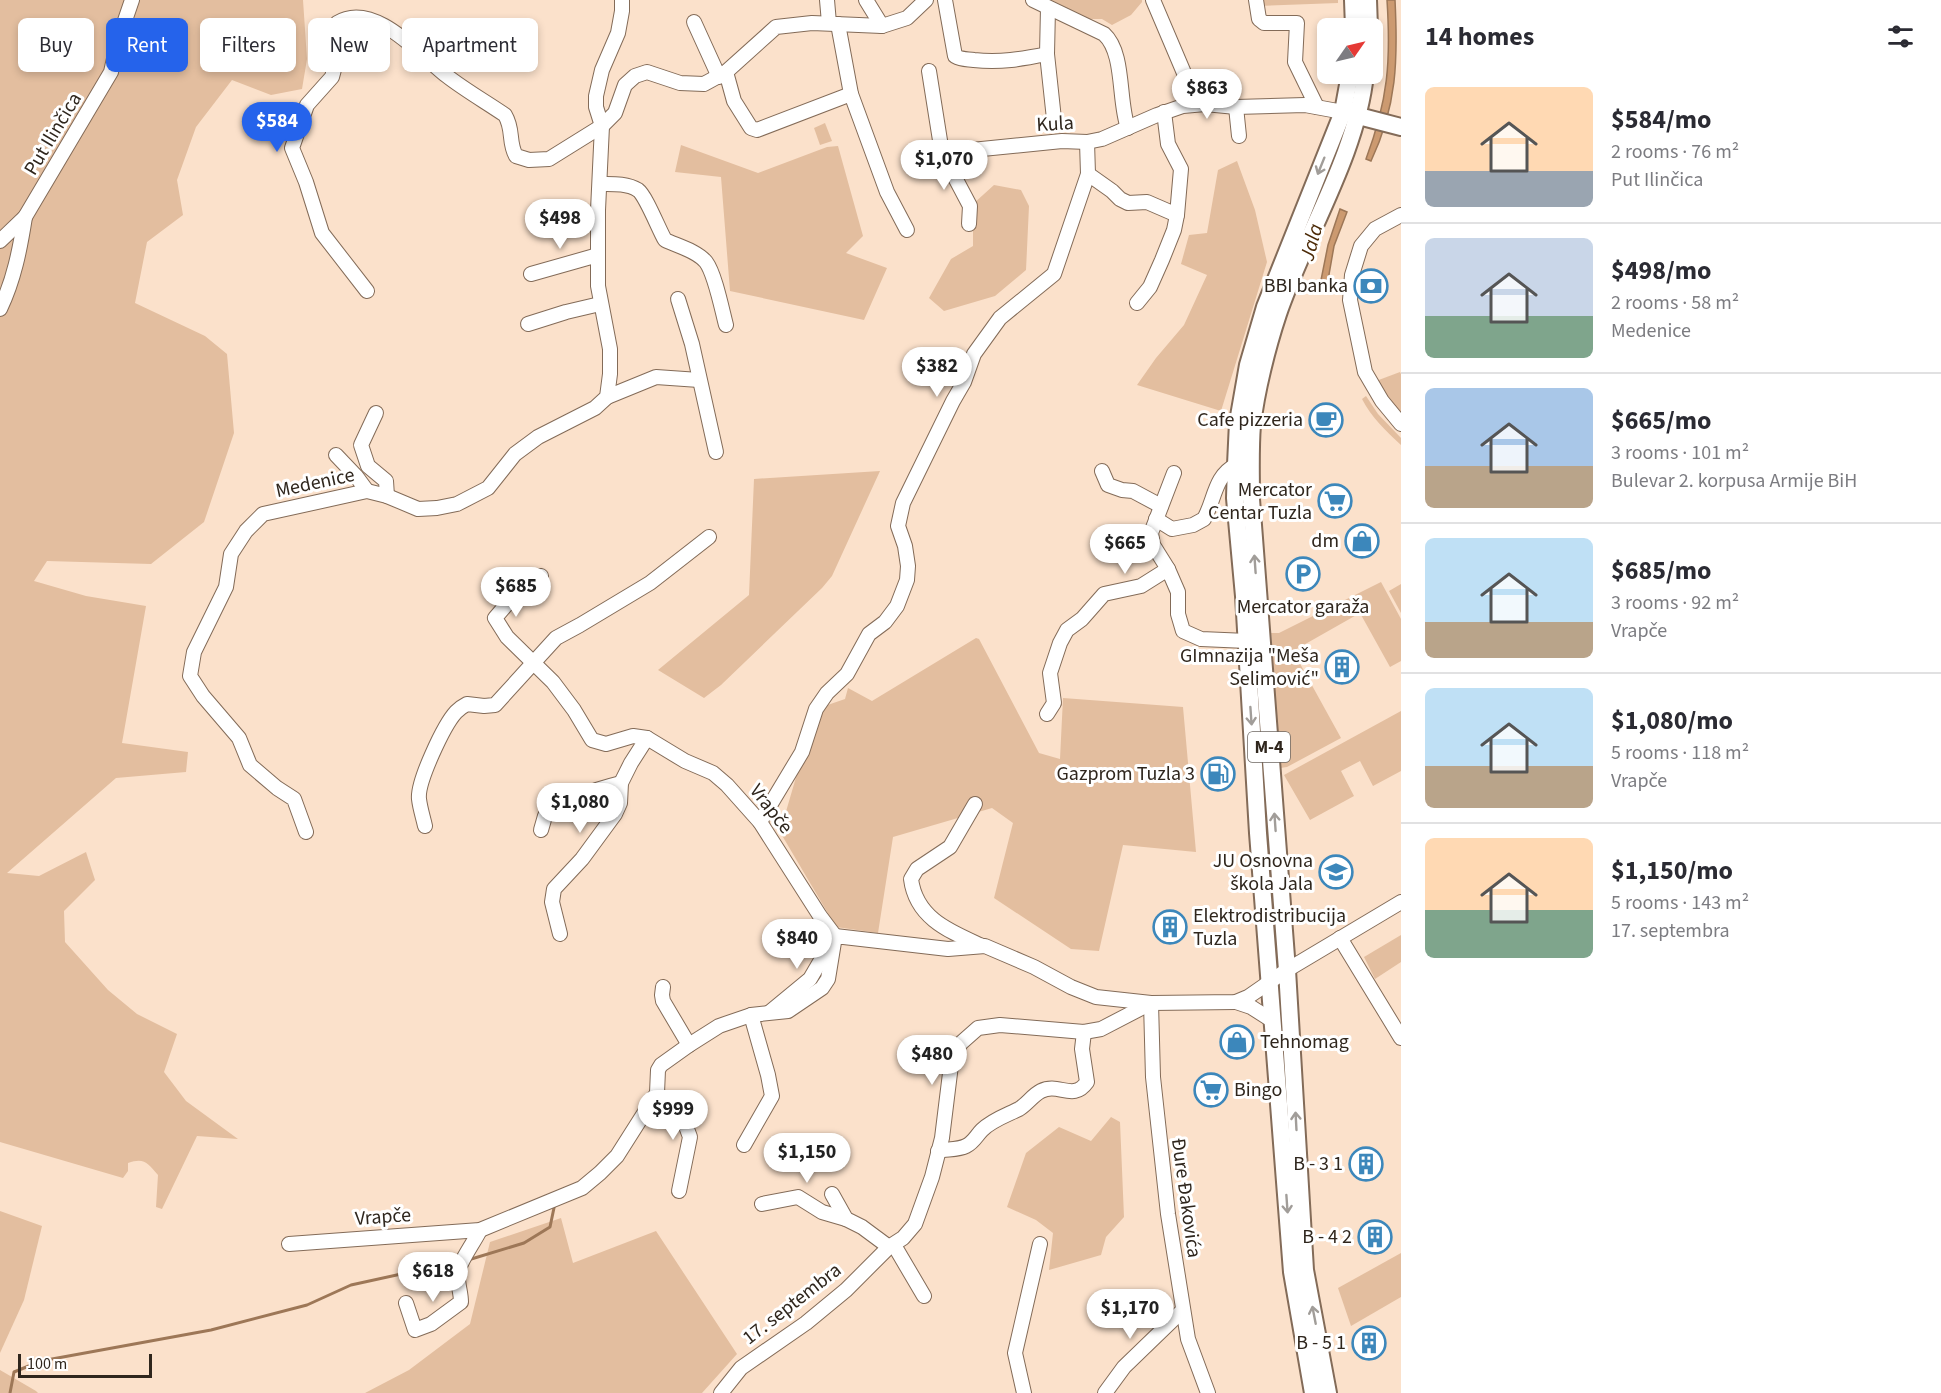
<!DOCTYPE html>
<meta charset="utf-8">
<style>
:root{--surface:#fff;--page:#f2f2f3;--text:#2b2b33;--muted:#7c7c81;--line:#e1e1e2;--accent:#2563eb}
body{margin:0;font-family:"Source Sans 3",sans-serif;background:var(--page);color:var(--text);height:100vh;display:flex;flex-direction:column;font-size:22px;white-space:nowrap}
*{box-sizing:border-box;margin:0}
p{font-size:20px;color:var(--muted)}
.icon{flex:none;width:33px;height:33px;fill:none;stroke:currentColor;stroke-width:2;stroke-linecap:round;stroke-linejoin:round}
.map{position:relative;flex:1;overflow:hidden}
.drawer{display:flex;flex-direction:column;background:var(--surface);width:540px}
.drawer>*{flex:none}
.guide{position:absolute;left:18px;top:18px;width:570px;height:54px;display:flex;gap:12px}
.needle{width:39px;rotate:56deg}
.fabs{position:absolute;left:1317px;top:18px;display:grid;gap:12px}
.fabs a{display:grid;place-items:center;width:66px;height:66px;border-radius:9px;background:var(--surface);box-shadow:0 3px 9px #0003;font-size:30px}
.scale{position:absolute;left:18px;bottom:15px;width:134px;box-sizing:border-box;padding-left:6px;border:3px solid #2f261d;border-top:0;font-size:16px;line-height:21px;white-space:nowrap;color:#2f261d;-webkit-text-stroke:4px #fff;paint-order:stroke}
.price{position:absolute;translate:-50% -51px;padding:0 14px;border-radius:21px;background:#fff;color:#222;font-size:20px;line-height:39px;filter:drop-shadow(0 2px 3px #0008)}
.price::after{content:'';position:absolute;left:50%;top:36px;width:18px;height:14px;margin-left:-9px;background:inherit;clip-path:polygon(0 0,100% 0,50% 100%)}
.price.current{background:var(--accent);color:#fff}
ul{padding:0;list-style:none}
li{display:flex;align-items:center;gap:18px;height:150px;padding:0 24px}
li+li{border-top:2px solid var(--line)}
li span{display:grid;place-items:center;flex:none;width:168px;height:120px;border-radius:9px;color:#555}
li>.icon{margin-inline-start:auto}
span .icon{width:72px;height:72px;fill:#fffc;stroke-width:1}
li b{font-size:26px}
h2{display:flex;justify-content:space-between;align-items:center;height:72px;padding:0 24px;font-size:26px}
.tag{padding:0 21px;border-radius:9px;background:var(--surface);box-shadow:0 3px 9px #0003;font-size:21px;line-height:54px}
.tag.current{background:var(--accent);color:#fff}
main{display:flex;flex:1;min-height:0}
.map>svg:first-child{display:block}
</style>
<main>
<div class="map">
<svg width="1401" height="1393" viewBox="0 0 1401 1393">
<rect width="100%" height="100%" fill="#fbe1cb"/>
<g fill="#e3be9f">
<path d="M0,0H303L307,59L302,89L271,95L232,80L196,127L177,180L183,215L147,242L135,303L205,336L227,354L234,433L204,522L151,564L47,561L34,581L86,596L146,606L122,743L188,752L186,772L116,778L7,873L39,876L86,852L95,880L64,911L65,942L108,990L137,1014L177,1034L164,1072L186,1101L238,1139L197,1136L162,1209L156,1207L158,1175C148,1163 144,1157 128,1163V1171L123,1178L0,1142Z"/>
<path d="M1047,0H1142V2L1131,15L1112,25L1102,19H1084Z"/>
<path d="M1258,0H1338V3L1258,6Z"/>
<path d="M825,123L832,141L820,145L814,128Z"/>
<path d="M681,145L758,173L827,147L838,146L863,236L846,253L887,268L864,320L730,291L721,177L675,172Z"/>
<path d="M1237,161L1255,210L1267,262L1221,411L1137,385L1156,358L1184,325L1207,275L1181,264L1189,235L1207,233L1218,170Z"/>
<path d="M994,185L1021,190L1029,206L1026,270L995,296L944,311L929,298L951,259L973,246V204Z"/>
<path d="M1400,372L1401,374V415L1376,381Z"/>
<path d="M1366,396L1378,414L1401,438V445C1386,431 1371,417 1362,399Z"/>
<path d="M880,471L832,576L822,588L721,685L704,698L658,670L749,595L754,479Z"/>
<path d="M1381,582L1401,619V661L1390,667L1360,613L1293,651L1341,738L1287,767L1280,768L1271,633H1279Z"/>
<path d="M1401,584V613L1389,591Z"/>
<path d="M976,638L979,639L1039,753L1060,759L1063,698L1183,707L1196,852L1123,845L1099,951L1071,949L994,898L1013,823L992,808L893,837L878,933L836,927L780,832L816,709L845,699L848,688L872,701Z"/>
<path d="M1401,711V771L1373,786L1360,761L1341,771L1354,796L1310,820L1284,775Z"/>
<path d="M1401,935V962L1375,979L1364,957Z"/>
<path d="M1111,1117L1120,1122L1124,1217L1106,1237L1101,1255L1049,1270L1053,1233L1036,1220L1007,1207L1026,1153L1059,1127L1091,1141Z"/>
<path d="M0,1211L42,1226L24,1300L0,1353Z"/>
<path d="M561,1218L573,1263L656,1231L737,1354L702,1393H365L409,1370L470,1324L490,1242Z"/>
<path d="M1401,1253V1297L1351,1326L1338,1288Z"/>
<path d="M0,1370L36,1391L38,1393H0Z"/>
</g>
<g fill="#cc9a70" stroke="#9d7757" stroke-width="1.5">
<path d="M1387,0H1395C1398,60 1397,106 1371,161L1366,159C1388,100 1391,62 1387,0Z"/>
<path d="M1340,209L1347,212L1334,246L1327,286L1320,285L1328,245Z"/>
</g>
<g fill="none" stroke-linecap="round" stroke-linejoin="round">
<g stroke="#9d7757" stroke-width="3">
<path d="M468,1260L524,1243L550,1227L555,1203"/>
<path d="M10,1393L14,1372L41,1361L211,1330L307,1305L351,1285L456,1262"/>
</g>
<defs>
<g id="minor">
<path d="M827,0L829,23"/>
<path d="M866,0L882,26"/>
<path d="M945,0L955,56C962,60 967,59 974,60C1000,63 1022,59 1047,54L1048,8"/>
<path d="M1033,0L1104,34C1125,53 1118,101 1128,128"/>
<path d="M1153,0L1187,80L1205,104"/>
<path d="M1256,0L1259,19L1264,23H1297L1295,62L1317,107"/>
<path d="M694,22L719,77"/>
<path d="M838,24L851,94L887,192L907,230"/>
<path d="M1047,54L1054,119"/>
<path d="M929,71L942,153L1062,141L1087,142L1102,139L1157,115L1183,106L1205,104L1236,107L1305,105L1343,112"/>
<path d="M726,72L734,101L751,128L757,130L851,94"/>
<path d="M1236,107L1239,136"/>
<path d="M942,153L970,206L969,224"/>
<path d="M1088,174L1112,191L1120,199L1128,203L1147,202L1177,215"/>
<path d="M600,184C612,184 627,183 638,190C646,196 659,230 665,240C678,246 697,251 706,262C715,274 722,310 726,325"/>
<path d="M1401,215L1375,229L1361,246L1352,275L1350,300L1365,372L1382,401L1401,424"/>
<path d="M0,241L25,217L111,72L118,41L132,0"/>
<path d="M531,274L598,255"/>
<path d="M367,291L322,233L306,182L292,148L307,105L332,77L336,62L333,42L337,23C374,0 420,55 447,76C465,90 486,102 505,115C514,130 508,142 516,156L529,160L549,159L602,126L615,113L625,85L635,76L647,72L680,83L704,84L726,72L776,27L812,23L882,26L907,18L926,0"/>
<path d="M678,299L692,344L716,452"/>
<path d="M1137,303L1150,287L1162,260L1174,230L1177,215L1181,169L1168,144L1164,112"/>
<path d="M0,309C14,280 20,249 25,217"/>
<path d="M528,324L566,312L600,304"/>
<path d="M607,397L656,377L699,380"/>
<path d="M376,413L361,445L368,466L386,481L387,496"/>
<path d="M336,455L356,476L367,491"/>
<path d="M1102,471L1108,485L1122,490L1133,491L1161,506"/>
<path d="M1156,519L1172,529L1193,525L1204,519C1215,500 1214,476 1236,465"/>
<path d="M1168,569L1153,545L1151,533L1174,473"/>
<path d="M541,576L507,604L495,618L507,637L553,682L574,710L592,740L606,744L633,736L647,738L685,761L713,773L727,785L760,822L820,916L835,936L810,979L770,1012"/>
<path d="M1047,714L1054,703L1050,673L1060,643L1067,630L1082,619L1104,594L1141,586L1168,569L1178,592V614L1183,631L1201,639L1247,641"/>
<path d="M975,804L950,847L917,869L911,879C916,918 949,931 980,945"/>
<path d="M760,822L802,752L816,709L827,693L847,674L869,634L885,622L897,606L907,580L908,566L905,546L898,526L903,503L953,401L964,382L974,354L1000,318L1054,274L1088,174L1087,142"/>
<path d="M425,826C423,817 420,808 419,799C417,782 444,725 456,712C459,709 463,706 467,704L484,706L495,705L556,638L580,625L650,583L709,537"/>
<path d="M541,830L545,816C572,798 589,791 621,783"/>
<path d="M306,832L294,799L277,788L250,765L239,738L203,696L190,676L194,652L226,587L231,554L246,531L263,514L367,491L387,496L418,509L437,508L457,504L488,488L515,454L538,437L595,408L607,397L610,374V349L598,286V210L602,126L596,107V96L602,70L618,33L622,11V0"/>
<path d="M560,934L552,902L554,889L582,859L615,814L620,803L621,783L631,763L647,738"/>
<path d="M1340,938L1401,1038"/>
<path d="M663,987L662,995L663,1001L689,1045"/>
<path d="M1236,1002L1251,1007L1273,1021"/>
<path d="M657,1093L683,1118L690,1137L679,1191"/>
<path d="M744,1145L772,1096L768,1075L751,1015"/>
<path d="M938,1151C947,1149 958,1150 966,1146C974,1142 976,1136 982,1130C992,1120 1007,1115 1019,1109C1027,1104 1033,1095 1041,1091C1059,1082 1073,1102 1087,1082L1082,1049L1084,1032"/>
<path d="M832,1194L846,1219L862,1227L889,1247"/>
<path d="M762,1204L798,1197L822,1212L846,1219"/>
<path d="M289,1244L480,1230L582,1188L600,1173L617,1156L657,1093L658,1070L661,1065L689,1045L719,1026L751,1015L788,1011L822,988L828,979L835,936L948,949L985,946L1034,967L1071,987L1096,997L1151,1003L1153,1077L1168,1214L1188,1339L1208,1393"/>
<path d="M894,1245L924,1296"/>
<path d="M406,1303L415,1330L431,1324L461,1302C461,1292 457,1283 458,1273C459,1262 475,1241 480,1230"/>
<path d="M721,1393L741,1368L806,1323L846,1290L889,1247L903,1238L915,1224L932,1177L942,1138L952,1057L961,1043L978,1028L1000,1025L1084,1032L1101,1029L1151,1003L1236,1002L1248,997L1287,970L1401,902"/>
<path d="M1024,1393L1015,1353L1040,1244"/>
<path d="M1105,1393L1124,1367L1183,1310"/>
</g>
<g id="major">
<path d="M1353,0L1354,28"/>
<path d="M1368,0L1369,28"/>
<path d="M1347,113L1401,127"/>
<path d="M1313,1393L1292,1272L1258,833L1244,596L1235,498L1236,465L1238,422L1248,365L1265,307L1343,112L1350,74"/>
<path d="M1328,1393L1305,1270L1287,970L1251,499C1251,475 1250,449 1252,425C1256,391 1267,347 1278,314C1304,237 1357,155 1365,74"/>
</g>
</defs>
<use href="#minor" stroke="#836b58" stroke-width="16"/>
<use href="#major" stroke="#836b58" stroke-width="20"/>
<use href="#minor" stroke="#fff" stroke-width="14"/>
<use href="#major" stroke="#fff" stroke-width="16"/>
</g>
<defs><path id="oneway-shaft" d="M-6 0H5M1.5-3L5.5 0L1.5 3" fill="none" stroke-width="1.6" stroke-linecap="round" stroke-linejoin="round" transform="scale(1.5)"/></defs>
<g stroke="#a19d99">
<use href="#oneway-shaft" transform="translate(1321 166) rotate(112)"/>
<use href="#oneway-shaft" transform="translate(1255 564) rotate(-94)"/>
<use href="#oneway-shaft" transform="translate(1251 716) rotate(86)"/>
<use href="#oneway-shaft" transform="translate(1275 822) rotate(-94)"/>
<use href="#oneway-shaft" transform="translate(1296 1121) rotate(-93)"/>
<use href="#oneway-shaft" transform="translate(1287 1204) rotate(86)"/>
<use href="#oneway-shaft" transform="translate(1314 1315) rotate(-101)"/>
</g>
<defs>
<symbol id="bank-ring" viewBox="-11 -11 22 22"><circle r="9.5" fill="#fff" stroke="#3c87bb" stroke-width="1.5"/><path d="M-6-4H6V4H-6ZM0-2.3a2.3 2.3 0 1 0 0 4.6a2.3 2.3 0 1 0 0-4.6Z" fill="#3c87bb"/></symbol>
<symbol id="cafe-ring" viewBox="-11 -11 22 22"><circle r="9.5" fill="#fff" stroke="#3c87bb" stroke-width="1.5"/><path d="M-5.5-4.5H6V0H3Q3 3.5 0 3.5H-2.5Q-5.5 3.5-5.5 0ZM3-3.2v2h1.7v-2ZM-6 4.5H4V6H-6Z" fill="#3c87bb"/></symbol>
<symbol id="supermarket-ring" viewBox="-11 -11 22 22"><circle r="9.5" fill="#fff" stroke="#3c87bb" stroke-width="1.5"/><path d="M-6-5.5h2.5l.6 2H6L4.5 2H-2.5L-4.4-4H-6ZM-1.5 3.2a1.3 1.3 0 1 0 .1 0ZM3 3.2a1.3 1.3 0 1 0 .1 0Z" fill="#3c87bb"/></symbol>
<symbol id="shop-ring" viewBox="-11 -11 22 22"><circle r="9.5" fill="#fff" stroke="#3c87bb" stroke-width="1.5"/><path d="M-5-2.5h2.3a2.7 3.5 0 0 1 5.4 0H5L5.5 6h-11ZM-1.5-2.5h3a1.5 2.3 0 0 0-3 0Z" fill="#3c87bb"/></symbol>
<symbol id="parking-ring" viewBox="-11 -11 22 22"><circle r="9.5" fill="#fff" stroke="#3c87bb" stroke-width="1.5"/><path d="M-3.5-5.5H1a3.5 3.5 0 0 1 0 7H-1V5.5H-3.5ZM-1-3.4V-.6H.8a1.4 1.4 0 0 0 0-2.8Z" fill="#3c87bb"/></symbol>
<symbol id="building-ring" viewBox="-11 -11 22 22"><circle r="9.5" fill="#fff" stroke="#3c87bb" stroke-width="1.5"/><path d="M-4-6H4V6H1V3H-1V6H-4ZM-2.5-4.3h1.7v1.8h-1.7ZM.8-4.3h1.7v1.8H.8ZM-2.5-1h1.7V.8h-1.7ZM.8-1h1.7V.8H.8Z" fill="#3c87bb"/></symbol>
<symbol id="fuel-ring" viewBox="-11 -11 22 22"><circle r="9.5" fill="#fff" stroke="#3c87bb" stroke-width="1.5"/><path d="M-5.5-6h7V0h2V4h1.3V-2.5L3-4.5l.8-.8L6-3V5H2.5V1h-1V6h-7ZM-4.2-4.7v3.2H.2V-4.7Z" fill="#3c87bb"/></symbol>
<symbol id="school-ring" viewBox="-11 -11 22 22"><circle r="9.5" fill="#fff" stroke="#3c87bb" stroke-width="1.5"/><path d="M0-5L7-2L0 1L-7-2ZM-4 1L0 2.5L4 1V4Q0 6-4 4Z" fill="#3c87bb"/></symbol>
</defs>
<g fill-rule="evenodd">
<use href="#bank-ring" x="1352" y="267" width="38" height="38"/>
<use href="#cafe-ring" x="1307" y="401" width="38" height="38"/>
<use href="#supermarket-ring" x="1316" y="482" width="38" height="38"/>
<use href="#shop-ring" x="1343" y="522" width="38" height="38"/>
<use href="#parking-ring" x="1284" y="555" width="38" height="38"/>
<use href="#building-ring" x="1323" y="648" width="38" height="38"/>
<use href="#fuel-ring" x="1199" y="755" width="38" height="38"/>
<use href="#school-ring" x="1317" y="853" width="38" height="38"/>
<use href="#building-ring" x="1151" y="908" width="38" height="38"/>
<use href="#shop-ring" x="1218" y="1023" width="38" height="38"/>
<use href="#supermarket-ring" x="1192" y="1071" width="38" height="38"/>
<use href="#building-ring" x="1347" y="1145" width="38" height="38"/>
<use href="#building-ring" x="1356" y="1218" width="38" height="38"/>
<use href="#building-ring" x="1350" y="1324" width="38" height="38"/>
</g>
<g text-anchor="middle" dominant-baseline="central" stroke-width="6" stroke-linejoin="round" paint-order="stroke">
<rect fill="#fff" stroke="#6d6761" stroke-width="1.5" x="1248" y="732" width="42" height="30" rx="4.5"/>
<g font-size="18" font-weight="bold" fill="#2f261d">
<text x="1269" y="747">M-4</text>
</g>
<g font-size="20" fill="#2f261d" stroke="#fff">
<text transform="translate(1055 124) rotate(-3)">Kula</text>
<text transform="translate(53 134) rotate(-59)">Put Ilinčica</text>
<text transform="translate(315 483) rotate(-12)">Medenice</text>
<text transform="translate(771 809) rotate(52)">Vrapče</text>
<text transform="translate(1186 1198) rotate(82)">Đure Đakovića</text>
<text transform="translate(383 1217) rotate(-4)">Vrapče</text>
<text transform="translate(792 1304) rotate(-38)">17. septembra</text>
</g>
<g font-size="20" fill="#2f261d" stroke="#fff" text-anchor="end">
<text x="1348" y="286">BBI banka</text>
<text x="1303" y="420">Cafe pizzeria</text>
<text x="1312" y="490">Mercator<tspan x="1312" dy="23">Centar Tuzla</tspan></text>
<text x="1339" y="541">dm</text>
<text x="1303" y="607" text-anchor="middle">Mercator garaža</text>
<text x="1319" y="656">GImnazija "Meša<tspan x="1319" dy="23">Selimović"</tspan></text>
<text x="1195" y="774">Gazprom Tuzla 3</text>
<text x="1313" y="861">JU Osnovna<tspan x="1313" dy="23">škola Jala</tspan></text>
<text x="1193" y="916" text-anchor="start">Elektrodistribucija<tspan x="1193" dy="23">Tuzla</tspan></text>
<text x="1260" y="1042" text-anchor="start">Tehnomag</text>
<text x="1234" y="1090" text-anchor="start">Bingo</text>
<text x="1343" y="1164">B - 3 1</text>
<text x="1352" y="1237">B - 4 2</text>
<text x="1346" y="1343">B - 5 1</text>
</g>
<g font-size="21" font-style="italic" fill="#4b2906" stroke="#fff">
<text transform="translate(1311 242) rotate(-75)">Jala</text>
</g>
</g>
</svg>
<div class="fabs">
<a><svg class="needle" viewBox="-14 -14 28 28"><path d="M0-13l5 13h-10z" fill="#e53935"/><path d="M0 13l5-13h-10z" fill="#7c7c81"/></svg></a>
</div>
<div class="scale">100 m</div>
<b class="price" style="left:1207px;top:120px">$863</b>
<b class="price current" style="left:277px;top:153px">$584</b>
<b class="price" style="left:944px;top:191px">$1,070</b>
<b class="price" style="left:560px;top:250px">$498</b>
<b class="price" style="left:937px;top:398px">$382</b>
<b class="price" style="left:1125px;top:575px">$665</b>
<b class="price" style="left:516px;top:618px">$685</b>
<b class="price" style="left:580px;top:834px">$1,080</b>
<b class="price" style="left:797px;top:970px">$840</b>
<b class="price" style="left:932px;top:1086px">$480</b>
<b class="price" style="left:673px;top:1141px">$999</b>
<b class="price" style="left:807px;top:1184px">$1,150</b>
<b class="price" style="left:433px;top:1303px">$618</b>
<b class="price" style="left:1130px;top:1340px">$1,170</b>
<div class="guide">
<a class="tag">Buy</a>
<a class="tag current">Rent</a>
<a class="tag">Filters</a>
<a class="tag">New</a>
<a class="tag">Apartment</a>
</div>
</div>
<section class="drawer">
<h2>14 homes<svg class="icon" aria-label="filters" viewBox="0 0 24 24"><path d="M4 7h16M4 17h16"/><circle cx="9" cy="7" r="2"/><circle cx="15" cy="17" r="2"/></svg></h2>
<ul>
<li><span style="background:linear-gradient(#ffd9b3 70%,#9aa5b1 0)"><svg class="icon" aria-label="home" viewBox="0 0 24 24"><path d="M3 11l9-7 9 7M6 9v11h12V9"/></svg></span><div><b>$584/mo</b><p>2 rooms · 76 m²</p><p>Put Ilinčica</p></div></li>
<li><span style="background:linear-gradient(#c9d6e8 65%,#7fa58c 0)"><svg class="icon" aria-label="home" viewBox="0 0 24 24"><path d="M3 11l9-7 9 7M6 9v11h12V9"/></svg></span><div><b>$498/mo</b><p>2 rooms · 58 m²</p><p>Medenice</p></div></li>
<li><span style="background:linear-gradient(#a9c7e8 65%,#b9a48a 0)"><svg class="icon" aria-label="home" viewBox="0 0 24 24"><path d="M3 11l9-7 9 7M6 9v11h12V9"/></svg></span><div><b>$665/mo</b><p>3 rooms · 101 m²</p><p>Bulevar 2. korpusa Armije BiH</p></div></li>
<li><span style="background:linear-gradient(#bfe0f5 70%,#b9a48a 0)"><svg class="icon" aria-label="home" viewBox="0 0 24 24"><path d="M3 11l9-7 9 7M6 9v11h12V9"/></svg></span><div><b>$685/mo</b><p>3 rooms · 92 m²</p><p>Vrapče</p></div></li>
<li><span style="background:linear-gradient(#bfe0f5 65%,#b9a48a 0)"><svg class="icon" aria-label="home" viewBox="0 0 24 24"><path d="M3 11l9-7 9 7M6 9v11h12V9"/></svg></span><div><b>$1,080/mo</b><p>5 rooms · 118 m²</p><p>Vrapče</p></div></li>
<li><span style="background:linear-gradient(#ffd9b3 60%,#7fa58c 0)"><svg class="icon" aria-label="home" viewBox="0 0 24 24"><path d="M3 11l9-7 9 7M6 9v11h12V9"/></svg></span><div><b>$1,150/mo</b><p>5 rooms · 143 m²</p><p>17. septembra</p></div></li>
</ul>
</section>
</main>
